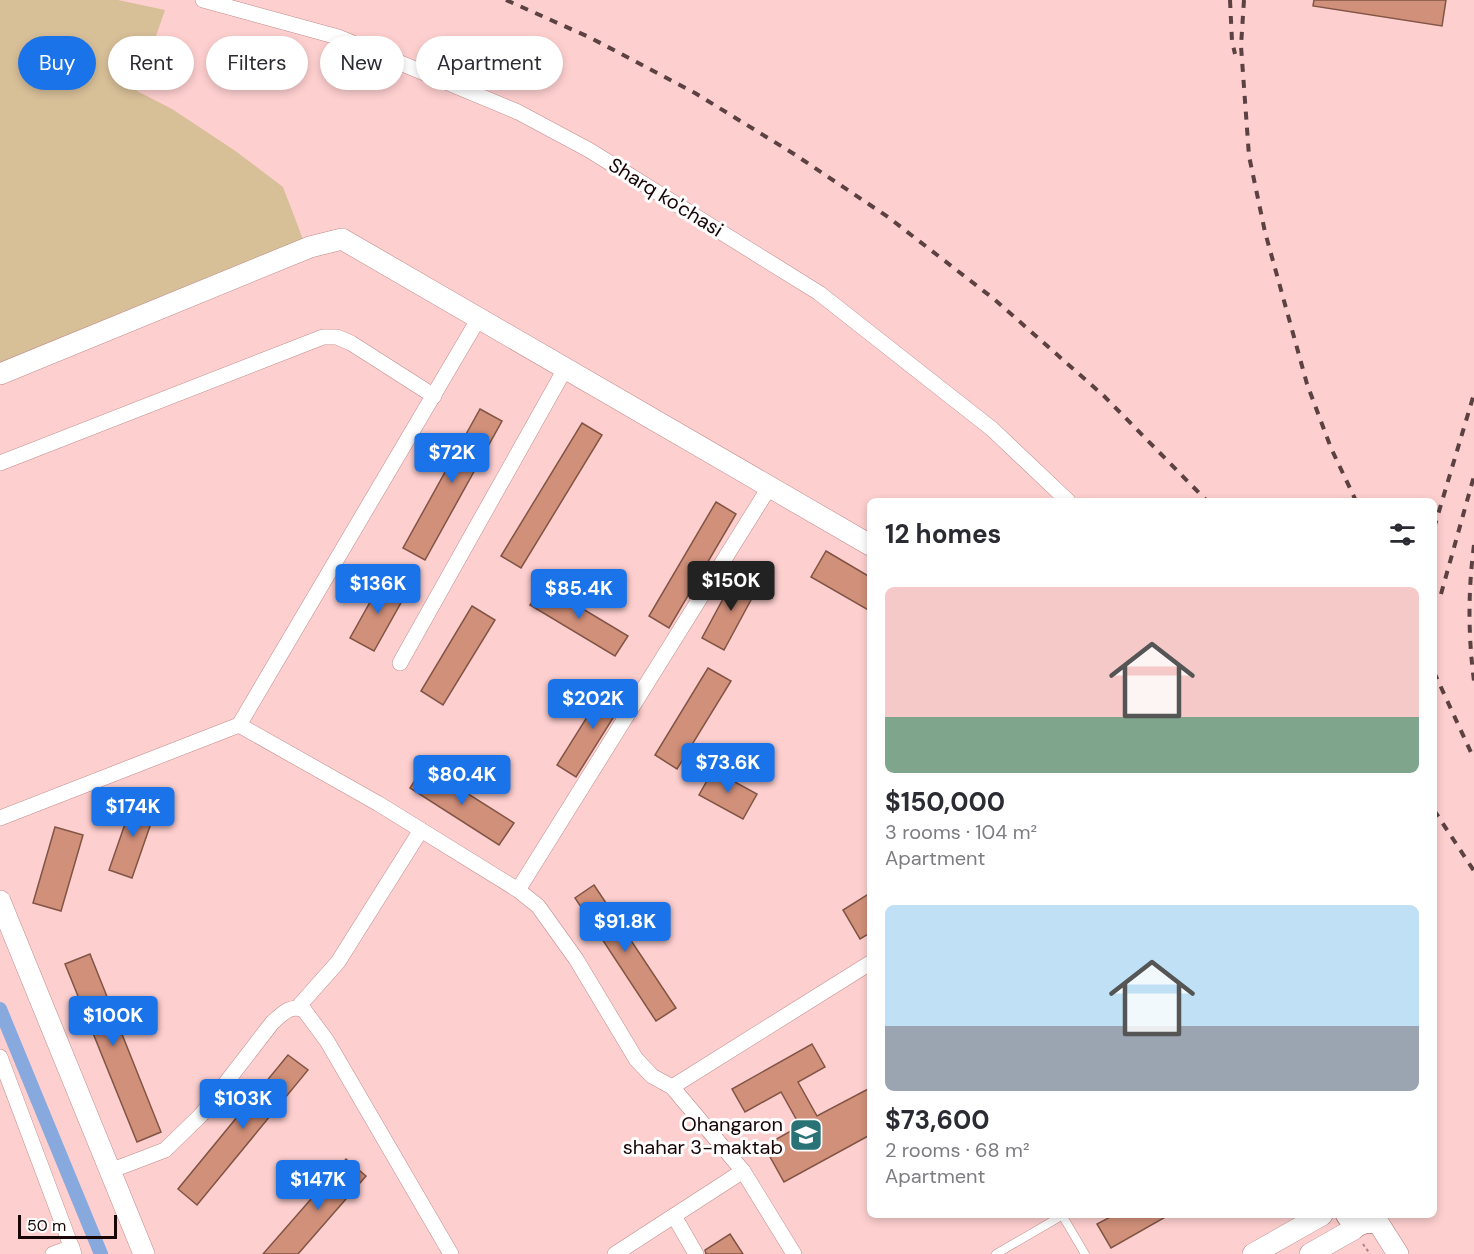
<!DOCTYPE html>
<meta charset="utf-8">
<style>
:root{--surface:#fff;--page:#f7f7f7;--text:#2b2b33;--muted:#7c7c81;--accent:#1a73e8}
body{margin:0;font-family:"DM Sans",sans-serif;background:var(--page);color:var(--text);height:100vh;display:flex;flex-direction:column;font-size:22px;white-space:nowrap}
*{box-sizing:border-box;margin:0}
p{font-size:20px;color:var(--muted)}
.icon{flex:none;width:33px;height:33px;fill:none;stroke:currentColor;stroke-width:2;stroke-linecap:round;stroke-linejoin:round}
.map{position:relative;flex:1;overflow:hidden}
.drawer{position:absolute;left:867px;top:498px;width:570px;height:720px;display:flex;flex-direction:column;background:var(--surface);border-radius:9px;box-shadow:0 3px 9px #0003}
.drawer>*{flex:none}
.guide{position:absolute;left:18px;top:36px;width:570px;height:54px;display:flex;gap:12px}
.scale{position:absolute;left:18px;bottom:15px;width:99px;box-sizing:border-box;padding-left:6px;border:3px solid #180607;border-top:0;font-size:16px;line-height:21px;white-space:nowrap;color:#180607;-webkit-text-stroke:4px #fdfdfd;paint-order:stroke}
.price{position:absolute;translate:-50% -51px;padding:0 14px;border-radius:6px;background:var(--accent);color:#fff;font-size:20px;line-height:39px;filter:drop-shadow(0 2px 3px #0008)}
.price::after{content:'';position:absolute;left:50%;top:36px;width:18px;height:14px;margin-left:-9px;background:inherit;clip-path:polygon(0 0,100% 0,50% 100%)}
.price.current{background:#222;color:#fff}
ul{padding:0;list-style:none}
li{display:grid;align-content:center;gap:12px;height:318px;padding:0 18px}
li span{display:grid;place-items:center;height:186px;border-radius:9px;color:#555}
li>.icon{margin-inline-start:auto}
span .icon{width:108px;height:108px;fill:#fffc;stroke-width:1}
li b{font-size:26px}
h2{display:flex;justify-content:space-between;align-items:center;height:72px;padding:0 18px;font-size:26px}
.chip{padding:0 21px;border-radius:27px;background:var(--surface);box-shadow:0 3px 9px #0003;font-size:21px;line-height:54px}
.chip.current{background:var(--accent);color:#fff}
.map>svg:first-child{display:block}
</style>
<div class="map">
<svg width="1474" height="1254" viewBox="0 0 1474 1254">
<rect width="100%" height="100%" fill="#fecfcf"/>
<path fill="#d7bf98" d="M0,0H118L165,10L137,91L172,109L234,150L283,187L304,242L0,367Z"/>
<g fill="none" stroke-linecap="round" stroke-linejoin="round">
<path stroke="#87a9dd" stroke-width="14" d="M0,1009L101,1254"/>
</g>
<g fill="#d1907a" stroke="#815445" stroke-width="1.5">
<path d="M1314,0H1446L1442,26L1313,6Z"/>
<path d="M480,409L502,421L425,560L403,548Z"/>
<path d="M582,423L602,435L521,568L501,556Z"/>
<path d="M716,502L736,514L669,628L649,616Z"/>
<path d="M826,551L870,577V611L811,577Z"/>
<path d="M737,573L759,585L724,650L702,638Z"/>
<path d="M383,579L407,592L374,651L350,638Z"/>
<path d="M543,585L628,636L615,656L530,605Z"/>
<path d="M472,606L495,620L443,705L421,691Z"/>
<path d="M708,668L731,681L677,769L655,755Z"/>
<path d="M609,682L628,694L576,777L557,765Z"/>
<path d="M424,766L514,823L499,845L410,788Z"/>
<path d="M713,770L757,794L743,819L699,795Z"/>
<path d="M134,798L157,806L132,878L109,870Z"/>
<path d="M55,827L83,835L61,911L33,903Z"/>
<path d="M594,885L676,1008L656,1021L575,898Z"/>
<path d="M870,893V933L860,939L843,910Z"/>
<path d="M90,954L161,1132L137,1142L65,964Z"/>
<path d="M812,1044L825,1067L798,1082L817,1116L870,1088V1135L784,1182L764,1146L800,1126L781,1092L745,1112L732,1089Z"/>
<path d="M288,1055L308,1070L197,1205L178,1189Z"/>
<path d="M346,1159L366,1176L298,1254H263Z"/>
<path d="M1114,1215H1169L1111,1248L1097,1224Z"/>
<path d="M730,1234L743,1254H706L705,1250Z"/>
</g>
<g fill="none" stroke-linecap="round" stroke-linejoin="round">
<defs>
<g id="service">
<path d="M1062,1215L1085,1254"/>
<path d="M996,1254L1063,1215"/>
</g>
<g id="minor">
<path d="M203,0L338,37L518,112L589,150L819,293L992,429L1068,501"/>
<path d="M0,463L323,337H337L351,343L434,396"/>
<path d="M400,663L565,369"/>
<path d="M239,725L379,804L518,890L538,906L576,959L636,1059L652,1076L672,1087L743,1171L794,1254"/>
<path d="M0,818L239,725L479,318"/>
<path d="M518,890L770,486"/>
<path d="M298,1007L338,962L421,830"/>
<path d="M0,1057L74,1254"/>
<path d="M672,1087L870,963"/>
<path d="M110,1171L165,1150L201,1115L272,1023C282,1014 290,1004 304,1010L327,1041L451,1254"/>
<path d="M674,1216L696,1254"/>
<path d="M53,1254L72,1247"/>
<path d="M615,1254L743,1171"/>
</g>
<path id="tertiary" d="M1345,1215L1354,1229L1365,1224H1379"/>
<g id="secondary">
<path d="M0,374L310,247L342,239L870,545"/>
<path d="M0,901L144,1254"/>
<path d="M1371,1215L1379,1224L1398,1254"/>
<path d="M1253,1254L1322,1215"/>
<path d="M1310,1254L1354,1229"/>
</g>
</defs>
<use href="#service" stroke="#c18b8b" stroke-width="9"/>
<use href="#minor" stroke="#c18b8b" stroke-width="16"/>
<use href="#tertiary" stroke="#c18b8b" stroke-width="20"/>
<use href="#secondary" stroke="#c18b8b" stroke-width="22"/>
<path stroke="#ac8787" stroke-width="2" stroke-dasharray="3 3" stroke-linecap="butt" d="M1363,1244L1370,1254"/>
<use href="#service" stroke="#fff" stroke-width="8"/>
<use href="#minor" stroke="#fff" stroke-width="15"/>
<use href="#tertiary" stroke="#fff" stroke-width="18"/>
<use href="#secondary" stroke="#fff" stroke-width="21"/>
<g stroke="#5b4141" stroke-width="4" stroke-dasharray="8 8" stroke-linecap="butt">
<path d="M506,0L589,37L695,93L794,154L888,217L994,299L1104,396L1207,501"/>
<path d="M1230,0L1232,41L1235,54"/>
<path d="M1244,0L1241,46L1249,156L1265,232L1307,384L1331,448L1356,501"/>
<path d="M1434,528L1474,394"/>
<path d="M1474,545C1468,591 1468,635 1474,681"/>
<path d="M1441,594L1474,476"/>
<path d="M1434,672L1474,759"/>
<path d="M1434,810L1474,871"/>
</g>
</g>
<defs>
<symbol id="school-square" viewBox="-11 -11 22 22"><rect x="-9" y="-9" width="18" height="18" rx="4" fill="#297376" stroke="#fdfdfd"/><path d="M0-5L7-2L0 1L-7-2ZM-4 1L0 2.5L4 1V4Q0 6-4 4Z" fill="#fff"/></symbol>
</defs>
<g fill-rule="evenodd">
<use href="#school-square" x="787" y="1116" width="38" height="38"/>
</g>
<g text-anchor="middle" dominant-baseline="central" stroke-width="6" stroke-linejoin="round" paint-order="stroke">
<g font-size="20" fill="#180607" stroke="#fdfdfd">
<text transform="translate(666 197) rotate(32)">Sharq ko'chasi</text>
</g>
<g font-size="20" fill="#180607" stroke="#fdfdfd" text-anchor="end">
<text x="783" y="1124">Ohangaron<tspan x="783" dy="23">shahar 3-maktab</tspan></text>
</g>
</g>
</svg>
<div class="scale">50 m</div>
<b class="price" style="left:452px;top:484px">$72K</b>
<b class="price current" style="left:731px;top:612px">$150K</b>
<b class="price" style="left:378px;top:615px">$136K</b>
<b class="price" style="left:579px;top:620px">$85.4K</b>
<b class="price" style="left:593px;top:730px">$202K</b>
<b class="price" style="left:728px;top:794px">$73.6K</b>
<b class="price" style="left:462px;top:806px">$80.4K</b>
<b class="price" style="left:133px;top:838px">$174K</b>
<b class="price" style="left:625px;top:953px">$91.8K</b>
<b class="price" style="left:113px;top:1047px">$100K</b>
<b class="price" style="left:243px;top:1130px">$103K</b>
<b class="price" style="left:318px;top:1211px">$147K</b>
<div class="guide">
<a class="chip current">Buy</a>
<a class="chip">Rent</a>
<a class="chip">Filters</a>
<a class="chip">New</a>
<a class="chip">Apartment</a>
</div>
<section class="drawer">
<h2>12 homes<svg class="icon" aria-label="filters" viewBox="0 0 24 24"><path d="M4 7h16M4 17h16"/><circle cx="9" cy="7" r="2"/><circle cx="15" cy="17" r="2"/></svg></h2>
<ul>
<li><span style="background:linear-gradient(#f6c9c9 70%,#7fa58c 0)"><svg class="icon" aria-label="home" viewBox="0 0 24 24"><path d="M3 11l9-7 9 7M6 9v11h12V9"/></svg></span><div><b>$150,000</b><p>3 rooms · 104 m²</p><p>Apartment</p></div></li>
<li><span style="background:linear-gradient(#bfe0f5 65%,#9aa5b1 0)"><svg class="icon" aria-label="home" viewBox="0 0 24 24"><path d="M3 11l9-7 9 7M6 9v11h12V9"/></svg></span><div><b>$73,600</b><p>2 rooms · 68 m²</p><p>Apartment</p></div></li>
</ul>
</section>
</div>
